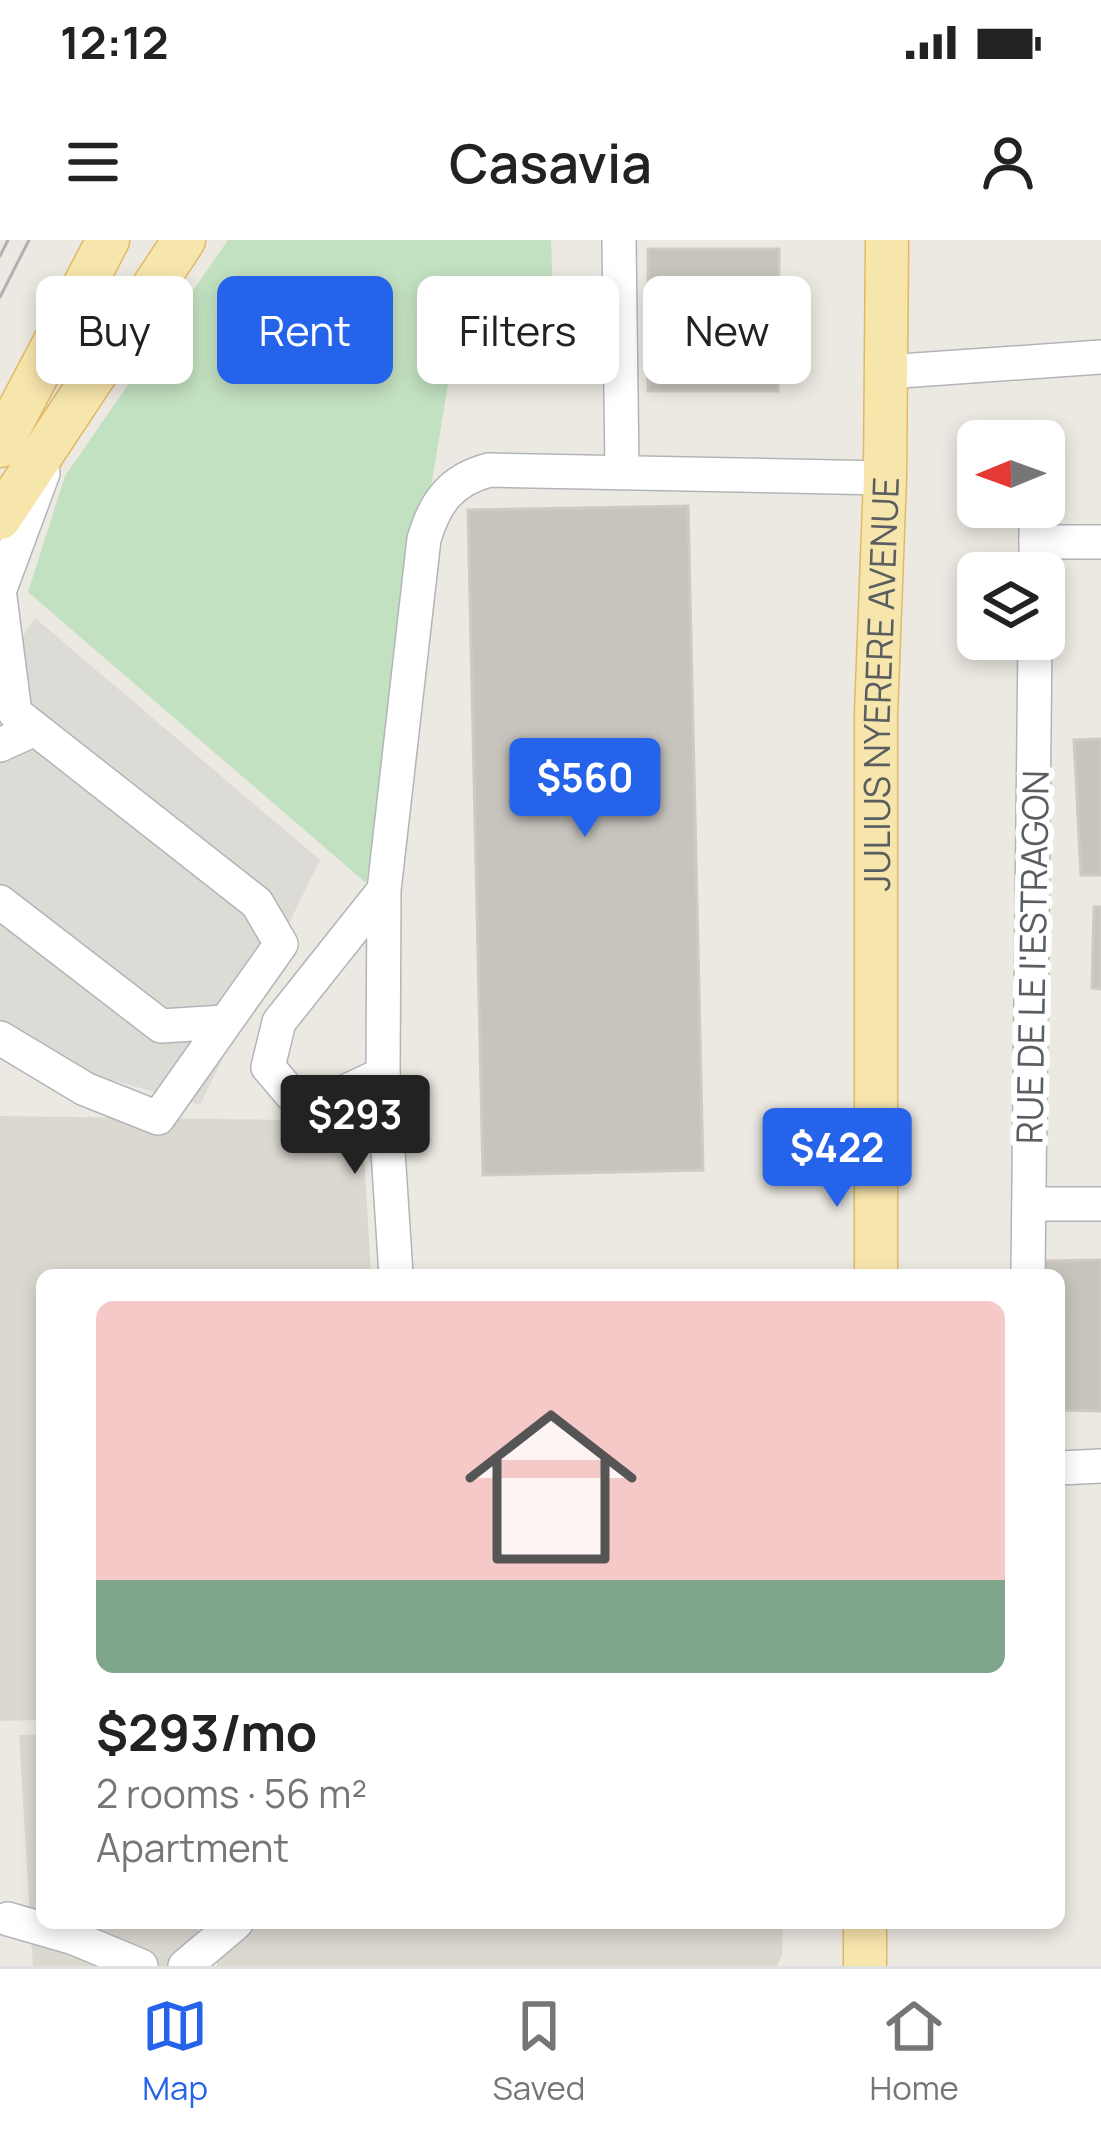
<!DOCTYPE html>
<meta charset="utf-8">
<style>
:root{--surface:#fff;--page:#f6f6f6;--text:#222;--muted:#767676;--line:#e0e0e0;--accent:#2563eb}
body{margin:0;font-family:Manrope,sans-serif;background:var(--page);color:var(--text);height:100vh;display:flex;flex-direction:column;font-size:45px;white-space:nowrap}
*{box-sizing:border-box;margin:0}
p{font-size:39px;color:var(--muted)}
.icon{flex:none;width:66px;height:66px;fill:none;stroke:currentColor;stroke-width:2;stroke-linecap:round;stroke-linejoin:round}
.map{position:relative;flex:1;overflow:hidden}
.panel{position:absolute;left:36px;top:1029px;width:1029px;height:660px;display:flex;flex-direction:column;background:var(--surface);border-radius:18px;box-shadow:0 6px 18px #0003}
.panel>*{flex:none}
.top-card{position:absolute;left:36px;top:36px;width:1029px;height:108px;display:flex;gap:24px}
.needle{width:78px;rotate:269deg}
.fabs{position:absolute;left:957px;top:180px;display:grid;gap:24px}
.fabs a{display:grid;place-items:center;width:108px;height:108px;border-radius:18px;background:var(--surface);box-shadow:0 6px 18px #0003;font-size:60px}
.price{position:absolute;translate:-50% -102px;padding:0 27px;border-radius:12px;background:var(--accent);color:#fff;font-size:39px;line-height:78px;filter:drop-shadow(0 3px 6px #0008)}
.price::after{content:'';position:absolute;left:50%;top:72px;width:36px;height:27px;margin-left:-18px;background:inherit;clip-path:polygon(0 0,100% 0,50% 100%)}
.price.active{background:#222;color:#fff}
ul{padding:0;list-style:none}
li{display:grid;align-content:center;gap:24px;height:636px;padding:0 60px}
li span{display:grid;place-items:center;height:372px;border-radius:18px;color:#555}
li>.icon{margin-inline-start:auto}
span .icon{width:216px;height:216px;fill:#fffc;stroke-width:1}
li b{font-size:51px}
.tag{padding:0 42px;border-radius:18px;background:var(--surface);box-shadow:0 6px 18px #0003;font-size:42px;line-height:108px}
.tag.active{background:var(--accent);color:#fff}
.status{display:flex;justify-content:space-between;align-items:center;height:84px;padding:0 60px;background:var(--surface);direction:ltr}
.status svg{height:33px;fill:currentColor}
header{display:flex;justify-content:space-between;align-items:center;height:156px;padding:0 60px;background:var(--surface);font-size:54px;font-weight:600}
.tab-bar{display:flex;justify-content:space-around;align-items:center;height:168px;border-top:3px solid var(--line);background:var(--surface);font-size:33px;color:var(--muted)}
.tab-bar a{display:grid;justify-items:center;gap:6px}
.tab-bar .active{color:var(--accent)}
.map>svg:first-child{display:block}
</style>
<div class="status"><b>12:12</b><svg viewBox="0 0 49 12"><path d="M0 12V9h3v3zM5 12V6h3v6zM10 12V3h3v9zM15 12V0h3v12zM26 1h20v11H26zM47 4h2v5h-2z"/></svg></div>
<header><svg class="icon" aria-label="menu" viewBox="0 0 24 24"><path d="M4 6h16M4 12h16M4 18h16"/></svg>Casavia<svg class="icon" aria-label="person" viewBox="0 0 24 24"><circle cx="12" cy="8" r="4"/><path d="M4 21q1-7 8-7t8 7"/></svg></header>
<div class="map">
<svg width="1101" height="1726" viewBox="0 0 1101 1726">
<rect width="100%" height="100%" fill="#ece9e2"/>
<path fill="#dddbd6" d="M35,378L320,620L200,865L0,808V431Z"/>
<g fill="#dbd8d0">
<path d="M0,876L362,881L371,1035H42V1480L0,1481Z"/>
<path d="M19,1495H42V1683H197L199,1726H33Z"/>
<path d="M214,1683H783L782,1714L777,1726H217Z"/>
</g>
<path fill="#c2e1c0" d="M228,0H551L556,131L448,144L366,643L28,352L65,236Z"/>
<g fill="#c7c4be" stroke="#d0cac1" stroke-width="3">
<path d="M648,9H779L778,151H648Z"/>
<path d="M688,266L703,930L483,935L468,270Z"/>
<path d="M1101,499V635H1081L1074,500Z"/>
<path d="M1094,667H1101V749L1092,748Z"/>
<path d="M1101,1020V1171L1059,1170V1035H1041L1043,1021Z"/>
</g>
<g fill="none" stroke-linecap="round" stroke-linejoin="round">
<defs>
<g id="minor">
<path d="M619,0L622,231"/>
<path d="M886,132L1101,117"/>
<path d="M1036,302H1101"/>
<path d="M1036,333V267"/>
<path d="M0,349L43,233"/>
<path d="M0,357L15,473L257,663L281,704L158,878L85,849L0,798"/>
<path d="M0,505L35,489"/>
<path d="M384,650L383,834L336,856L291,854L268,827L279,782L384,650L424,299C435,262 451,240 489,230L885,238"/>
<path d="M0,662L161,786L225,782"/>
<path d="M383,834L396,1035"/>
<path d="M1029,964H1101"/>
<path d="M1028,1035L1035,399"/>
<path d="M1059,1228L1101,1226"/>
<path d="M8,1679L74,1698L141,1726"/>
<path d="M185,1726L236,1683"/>
</g>
<g id="major">
<path d="M0,206L108,0"/>
<path d="M0,278L184,0"/>
<path id="s1" d="M876,1035V474L885,238L887,0"/>
<path d="M865,1726V1683"/>
</g>
</defs>
<use href="#minor" stroke="#b2b5b8" stroke-width="36"/>
<use href="#major" stroke="#e3b864" stroke-width="45"/>
<use href="#minor" stroke="#fff" stroke-width="33"/>
<use href="#major" stroke="#f7e6ac" stroke-width="42"/>
<g stroke="#b0b1b1" stroke-width="3">
<path d="M0,16L8,0"/>
<path d="M0,57L29,0"/>
</g>
</g>
<g text-anchor="middle" dominant-baseline="central" stroke-width="12" stroke-linejoin="round" paint-order="stroke">
<g font-size="36" fill="#5a5e61" stroke="#fff">
<text stroke="none"><textPath href="#s1" startOffset="591">JULIUS NYERERE AVENUE</textPath></text>
<text transform="translate(1032 717) rotate(-89)">RUE DE LE I'ESTRAGON</text>
</g>
</g>
</svg>
<div class="fabs">
<a><svg class="needle" viewBox="-14 -14 28 28"><path d="M0-13l5 13h-10z" fill="#e53935"/><path d="M0 13l5-13h-10z" fill="#767676"/></svg></a>
<a><svg class="icon" aria-label="layers" viewBox="0 0 24 24"><path d="M12 4l9 5-9 5-9-5zM3 14l9 5 9-5"/></svg></a>
</div>
<b class="price" style="left:585px;top:600px">$560</b>
<b class="price active" style="left:355px;top:937px">$293</b>
<b class="price" style="left:837px;top:970px">$422</b>
<div class="top-card">
<a class="tag">Buy</a>
<a class="tag active">Rent</a>
<a class="tag">Filters</a>
<a class="tag">New</a>
</div>
<section class="panel">
<ul>
<li><span style="background:linear-gradient(#f6c9c9 75%,#7fa58c 0)"><svg class="icon" aria-label="home" viewBox="0 0 24 24"><path d="M3 11l9-7 9 7M6 9v11h12V9"/></svg></span><div><b>$293/mo</b><p>2 rooms · 56 m²</p><p>Apartment</p></div></li>
</ul>
</section>
</div>
<nav class="tab-bar">
<a class="active"><svg class="icon" aria-label="map" viewBox="0 0 24 24"><path d="M3 6l6-2 6 2 6-2v14l-6 2-6-2-6 2zM9 4v14M15 6v14"/></svg>Map</a>
<a><svg class="icon" aria-label="saved" viewBox="0 0 24 24"><path d="M7 4h10v16l-5-4-5 4z"/></svg>Saved</a>
<a><svg class="icon" aria-label="home" viewBox="0 0 24 24"><path d="M3 11l9-7 9 7M6 9v11h12V9"/></svg>Home</a>
</nav>
